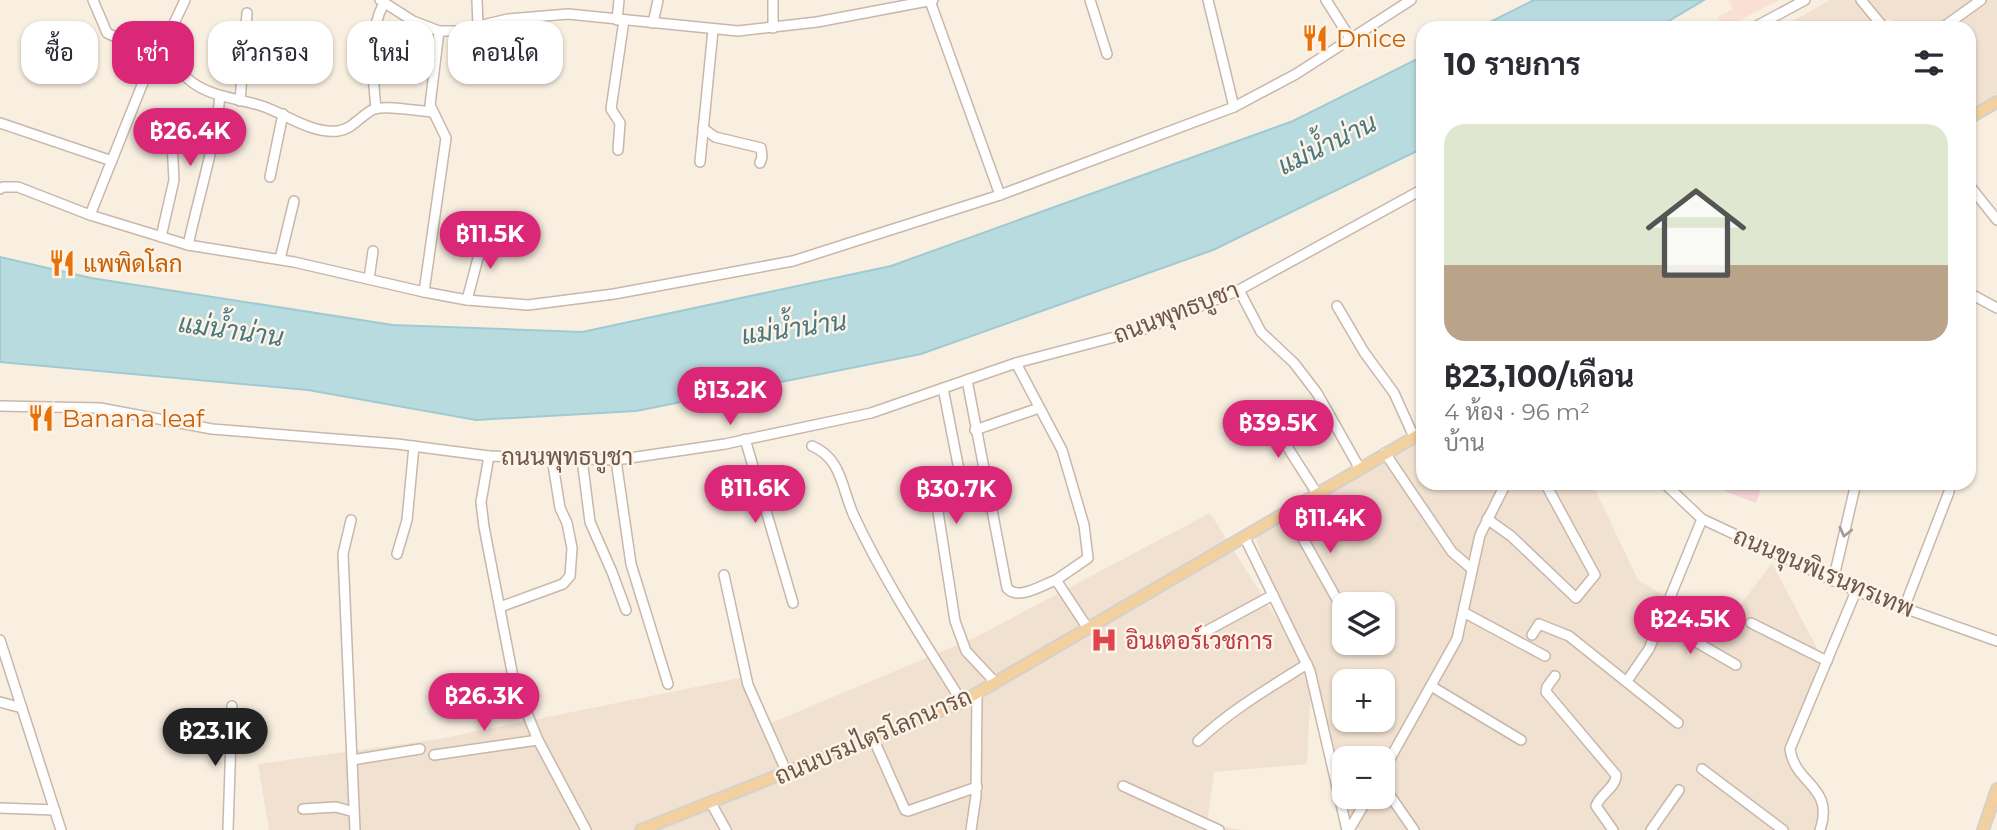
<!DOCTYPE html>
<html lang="th">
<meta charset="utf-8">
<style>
:root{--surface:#fff;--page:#f7f7f7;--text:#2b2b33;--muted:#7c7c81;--line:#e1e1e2;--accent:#db2777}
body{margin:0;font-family:Montserrat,Sarabun,sans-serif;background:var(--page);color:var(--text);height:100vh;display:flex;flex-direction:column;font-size:26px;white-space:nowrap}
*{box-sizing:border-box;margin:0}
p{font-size:23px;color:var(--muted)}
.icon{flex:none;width:38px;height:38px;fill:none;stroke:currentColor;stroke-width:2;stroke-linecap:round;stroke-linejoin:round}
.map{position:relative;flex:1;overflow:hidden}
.panel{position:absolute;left:1416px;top:21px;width:560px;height:469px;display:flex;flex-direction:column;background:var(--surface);border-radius:21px;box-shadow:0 2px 5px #0004}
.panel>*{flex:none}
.hud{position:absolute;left:21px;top:21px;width:665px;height:63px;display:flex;gap:14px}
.buttons{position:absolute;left:1332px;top:592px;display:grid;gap:14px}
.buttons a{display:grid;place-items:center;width:63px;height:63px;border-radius:14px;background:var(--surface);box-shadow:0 2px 5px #0004;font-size:35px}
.price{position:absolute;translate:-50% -60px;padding:0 16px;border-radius:24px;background:var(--accent);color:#fff;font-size:23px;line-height:46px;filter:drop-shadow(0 2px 4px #0008)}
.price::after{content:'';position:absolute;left:50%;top:42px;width:21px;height:16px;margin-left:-10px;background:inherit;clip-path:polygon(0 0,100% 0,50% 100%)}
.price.on{background:#222;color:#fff}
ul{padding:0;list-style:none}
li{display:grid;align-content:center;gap:14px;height:371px;padding:0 28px}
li+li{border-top:2px solid var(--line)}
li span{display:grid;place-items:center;height:217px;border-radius:21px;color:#555}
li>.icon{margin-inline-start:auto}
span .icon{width:126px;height:126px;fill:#fffc;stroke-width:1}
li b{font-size:30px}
h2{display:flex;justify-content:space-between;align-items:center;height:84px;padding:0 28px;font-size:30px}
.tag{padding:0 24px;border-radius:21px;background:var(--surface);box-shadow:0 2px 5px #0004;font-size:24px;line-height:63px}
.tag.on{background:var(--accent);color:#fff}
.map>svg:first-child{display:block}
</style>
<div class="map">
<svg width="1997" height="830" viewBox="0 0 1997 830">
<rect width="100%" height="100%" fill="#f9efe1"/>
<g fill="#f0e1d1" fill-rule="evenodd">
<path d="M1830,0H1997V100L1969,118V28H1899L1892,19L1822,28H1781Z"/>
<path d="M1423,431V483H1592L1638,580L1670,599L1735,612L1772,563L1821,656L1790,749L1823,801L1819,830H1361L1352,826L1310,700L1307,764L1214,772L1207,824L1243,830H269L258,764L439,739L740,678L764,726L976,637L1210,513L1288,636L1254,532ZM1344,604H1382V642H1344ZM1344,681H1382V719H1344ZM1344,758H1382V796H1344Z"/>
</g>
<path fill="#f9dfd6" d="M1728,0H1779L1724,28L1718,17L1733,9Z"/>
<path fill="#f6d5da" d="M1727,483H1763L1756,503L1725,491Z"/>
<g fill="#b8dbe0" stroke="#a0cad1" stroke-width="2">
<path d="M1534,0H1704L1657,28H1478Z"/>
<path d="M1423,56V148L1213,250L921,354L636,411L476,420L308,390L0,362V257L91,278L393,325L582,332L891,266L1293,121Z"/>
</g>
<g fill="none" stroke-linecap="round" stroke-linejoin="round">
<defs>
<g id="minor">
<path d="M93,0L107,33L154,55"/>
<path d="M380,0L413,21L439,31H457L508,19L568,14L738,31L817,22L933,0"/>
<path d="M477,0L478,26"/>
<path d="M773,0V28"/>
<path d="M1090,0L1107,54"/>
<path d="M1208,0L1234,107"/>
<path d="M1326,0L1350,38"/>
<path d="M1861,0L1884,28"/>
<path d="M930,1L1000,195"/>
<path d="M617,20L619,0"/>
<path d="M653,23L658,0"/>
<path d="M1753,28L1805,0"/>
<path d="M1942,28L1981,0"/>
<path d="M169,34C174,47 177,68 187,78C207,97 238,98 262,106C286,114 311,134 338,131C353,129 361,115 374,109C386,105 419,111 433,112"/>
<path d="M240,101L247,13"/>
<path d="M376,109C373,74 367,34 384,3"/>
<path d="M0,123L112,161"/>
<path d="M703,128L715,137L761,148L762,157L760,163"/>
<path d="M618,150L620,123L611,109L624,20"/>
<path d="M700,162L713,30"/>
<path d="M270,177L283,114"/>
<path d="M1969,185L1997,220"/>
<path d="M0,189L3,187H18L90,215L154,55L169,34L185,0"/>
<path d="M90,215L188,245L294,262L424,292L467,300L528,305L614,294L793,261L1000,195L1234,107L1296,74L1411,0"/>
<path d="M161,237L174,180L172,142L175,123"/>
<path d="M188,245C199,195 215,146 220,96"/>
<path d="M280,259L294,201"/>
<path d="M369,279L373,251"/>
<path d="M1239,290L1261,332L1294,363L1317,393L1360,469"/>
<path d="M424,292L446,138L430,105L439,31"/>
<path d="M1969,293L1997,308"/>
<path d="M467,300L484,235"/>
<path d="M1337,306L1364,352L1394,393L1414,437"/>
<path d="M1016,363L1062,450L1084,525L1088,558L1056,580"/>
<path d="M967,380L1007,588C1018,601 1042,585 1056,580L1087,627"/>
<path d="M943,388L961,480L934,486L955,621L966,651L995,682"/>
<path d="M0,406L100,408L212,429L397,444L489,456L616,460L725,444L871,413L1016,363L1145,329L1239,290L1423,189"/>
<path d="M1263,409L1318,495"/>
<path d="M975,430L1039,408"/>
<path d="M745,439L793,603"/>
<path d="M812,446C842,458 842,490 854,516C885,582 924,641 962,702"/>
<path d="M1385,453L1452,552L1472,569"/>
<path d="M489,456L481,502L484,527L514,682L538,740L586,830"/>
<path d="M582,459L590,522L612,572L626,610"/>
<path d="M616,460L631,564L668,684"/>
<path d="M1664,483L1702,519L1856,591L1997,641"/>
<path d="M1288,512L1344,612"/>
<path d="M1487,519L1511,536L1576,598L1595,575L1545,483"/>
<path d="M351,520L343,554L355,830"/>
<path d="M1245,538L1310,671L1347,830"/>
<path d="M397,554L407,520L414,446"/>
<path d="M724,575L748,685L787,773"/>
<path d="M1833,581L1856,483"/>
<path d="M500,607L563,584L570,576L572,548L567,523L560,508L552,458"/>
<path d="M1904,608L1949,492L1950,483"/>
<path d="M1465,613L1545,656"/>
<path d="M1660,621L1736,665"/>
<path d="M1751,623L1827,661"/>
<path d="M1201,634L1273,595"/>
<path d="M1532,635L1539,624L1569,636L1678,723"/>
<path d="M0,640L61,830"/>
<path d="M1360,642V643"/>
<path d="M1555,676L1547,687L1546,692L1616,775C1616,788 1600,794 1596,806L1613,830"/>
<path d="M1627,681L1649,649L1702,519"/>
<path d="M1431,686L1521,740"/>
<path d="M0,702L22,708"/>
<path d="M873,738L905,810L908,811L977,787"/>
<path d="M1198,741C1231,710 1269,688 1307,664"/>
<path d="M434,755L538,740"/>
<path d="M352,760L420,749"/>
<path d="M1702,769L1783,830"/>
<path d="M1382,773L1457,639L1480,535L1506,483"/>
<path d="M1382,784L1414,830"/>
<path d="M1123,786L1219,830"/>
<path d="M711,803L726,830"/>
<path d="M0,808L55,810"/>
<path d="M303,809L336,807L354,812"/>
<path d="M228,830L232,706"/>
<path d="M971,830L976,796L977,693"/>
<path d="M1349,830L1369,796"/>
<path d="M1651,830L1679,790"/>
<path d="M1820,830C1835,786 1795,785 1790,749L1856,591"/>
</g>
<g id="major">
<path d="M1969,118L1997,102"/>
<path d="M641,830L962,702L1423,432"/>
<path d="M1983,830L1997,789"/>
</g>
</defs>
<use href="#minor" stroke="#c8b7aa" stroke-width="12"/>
<use href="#major" stroke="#d6d0cd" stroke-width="14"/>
<use href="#minor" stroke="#fff" stroke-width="9"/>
<use href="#major" stroke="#f2d19f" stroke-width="10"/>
</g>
<defs><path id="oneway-chevron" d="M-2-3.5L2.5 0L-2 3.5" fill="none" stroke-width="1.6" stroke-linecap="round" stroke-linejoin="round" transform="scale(1.75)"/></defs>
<use stroke="#a89a93" href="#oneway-chevron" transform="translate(1845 532) rotate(103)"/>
<defs>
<symbol id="restaurant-bare" viewBox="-9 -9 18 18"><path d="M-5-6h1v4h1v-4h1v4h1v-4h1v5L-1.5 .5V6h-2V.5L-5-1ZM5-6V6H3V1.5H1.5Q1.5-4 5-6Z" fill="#e8710a" stroke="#fdf4e7" stroke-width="2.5" paint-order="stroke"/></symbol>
<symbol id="hospital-bare" viewBox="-9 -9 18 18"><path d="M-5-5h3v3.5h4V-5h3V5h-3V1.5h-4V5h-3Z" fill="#e0444e" stroke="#fdf4e7" stroke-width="2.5" paint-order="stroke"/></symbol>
</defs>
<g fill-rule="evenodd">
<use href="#restaurant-bare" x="1296" y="19" width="38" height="38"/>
<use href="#restaurant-bare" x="43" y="244" width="38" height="38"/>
<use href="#restaurant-bare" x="22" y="399" width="38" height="38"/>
<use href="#hospital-bare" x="1085" y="621" width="38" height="38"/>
</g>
<g text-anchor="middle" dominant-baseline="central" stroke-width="5" stroke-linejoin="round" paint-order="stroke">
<g font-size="24" fill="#c56008" stroke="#fdf4e7" text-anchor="start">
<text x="1336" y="38">Dnice</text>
<text x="83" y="263">แพพิดโลก</text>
<text x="62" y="418">Banana leaf</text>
</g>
<g font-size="24" fill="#6e564b" stroke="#fdf4e7">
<text transform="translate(1176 312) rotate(-21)">ถนนพุทธบูชา</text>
<text x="567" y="456">ถนนพุทธบูชา</text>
<text transform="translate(1824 572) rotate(23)">ถนนขุนพิเรนทรเทพ</text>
<text transform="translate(873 736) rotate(-23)">ถนนบรมไตรโลกนารถ</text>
</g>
<g font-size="24" fill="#be3a42" stroke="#fdf4e7" text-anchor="start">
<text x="1125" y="640">อินเตอร์เวชการ</text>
</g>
<g font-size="26" font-style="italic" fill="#477780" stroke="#fdf4e7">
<text transform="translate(1327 144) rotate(-26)">แม่น้ำน่าน</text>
<text transform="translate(794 328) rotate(-8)">แม่น้ำน่าน</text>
<text transform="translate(231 330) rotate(8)">แม่น้ำน่าน</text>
</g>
</g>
</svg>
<div class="buttons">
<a><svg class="icon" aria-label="layers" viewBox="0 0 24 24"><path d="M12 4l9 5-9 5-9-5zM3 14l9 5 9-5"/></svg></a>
<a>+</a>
<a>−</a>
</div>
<b class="price" style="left:190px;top:168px">฿26.4K</b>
<b class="price" style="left:490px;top:271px">฿11.5K</b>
<b class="price" style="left:730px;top:427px">฿13.2K</b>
<b class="price" style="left:1278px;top:460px">฿39.5K</b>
<b class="price" style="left:755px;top:525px">฿11.6K</b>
<b class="price" style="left:956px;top:526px">฿30.7K</b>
<b class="price" style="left:1330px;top:555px">฿11.4K</b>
<b class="price" style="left:1690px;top:656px">฿24.5K</b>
<b class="price" style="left:484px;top:733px">฿26.3K</b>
<b class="price on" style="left:215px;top:768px">฿23.1K</b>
<div class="hud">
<a class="tag">ซื้อ</a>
<a class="tag on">เช่า</a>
<a class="tag">ตัวกรอง</a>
<a class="tag">ใหม่</a>
<a class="tag">คอนโด</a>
</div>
<section class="panel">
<h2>10 รายการ<svg class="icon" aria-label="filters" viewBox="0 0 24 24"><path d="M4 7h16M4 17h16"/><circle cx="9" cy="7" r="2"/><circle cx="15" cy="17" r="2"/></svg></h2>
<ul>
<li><span style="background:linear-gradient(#dfe7d0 65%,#b9a48a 0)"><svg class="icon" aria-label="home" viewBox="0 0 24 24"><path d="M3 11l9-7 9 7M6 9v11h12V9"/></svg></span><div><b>฿23,100/เดือน</b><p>4 ห้อง · 96 m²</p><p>บ้าน</p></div></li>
</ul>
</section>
</div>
